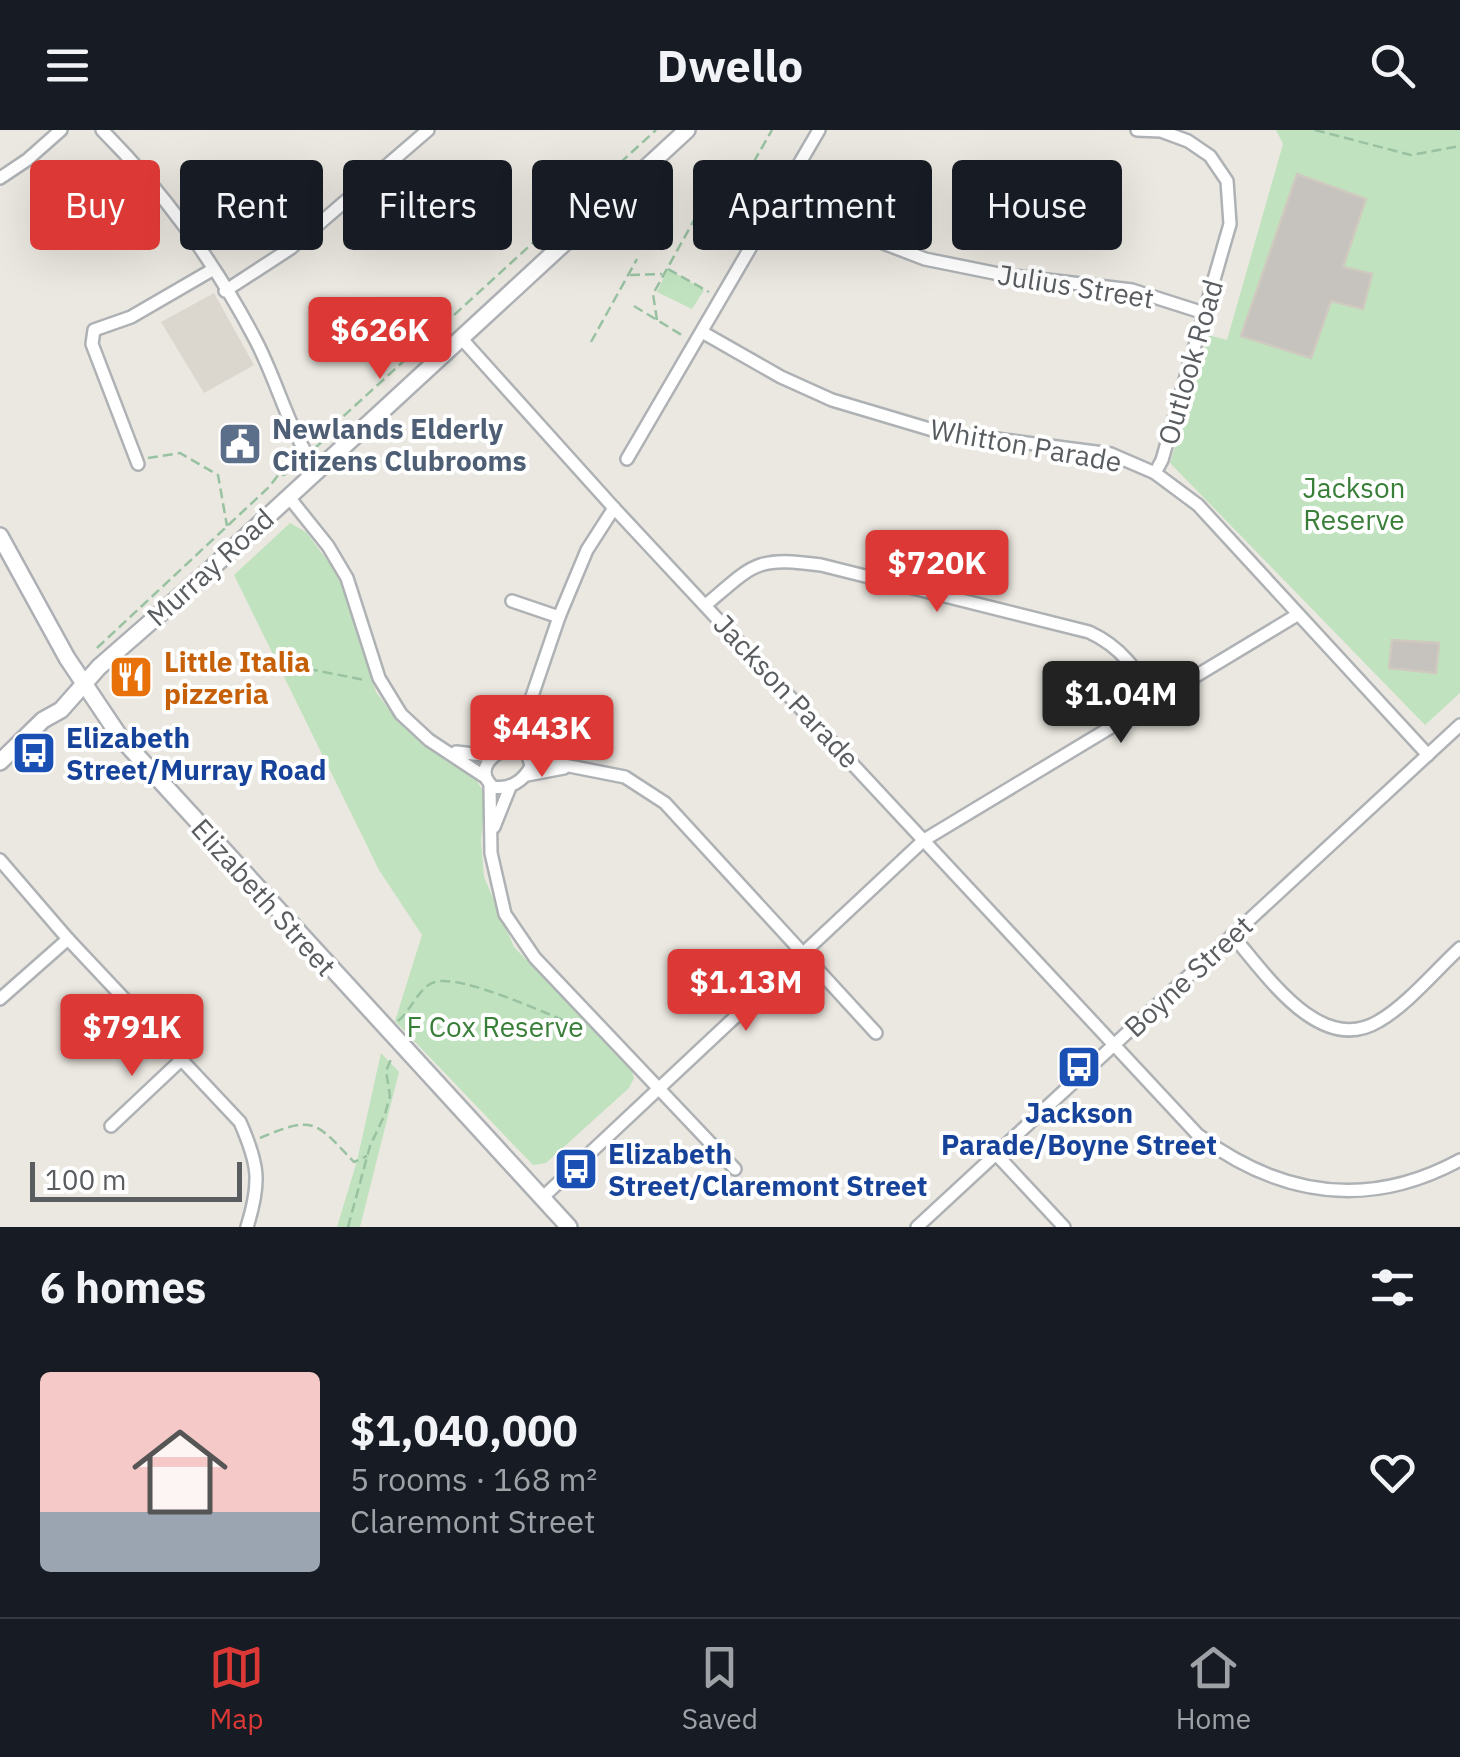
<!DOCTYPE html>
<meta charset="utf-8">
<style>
:root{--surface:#171b24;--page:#20242c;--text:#f1f3f6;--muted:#9ea1a6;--line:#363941;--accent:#dc3936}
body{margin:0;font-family:"IBM Plex Sans",sans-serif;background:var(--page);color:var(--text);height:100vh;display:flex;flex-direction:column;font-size:38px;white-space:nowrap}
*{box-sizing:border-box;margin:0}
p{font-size:32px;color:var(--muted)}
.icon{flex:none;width:55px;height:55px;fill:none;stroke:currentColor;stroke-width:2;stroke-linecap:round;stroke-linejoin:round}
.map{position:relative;height:1097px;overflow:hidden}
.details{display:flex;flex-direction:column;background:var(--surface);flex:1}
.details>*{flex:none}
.banner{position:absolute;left:30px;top:30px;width:1400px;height:90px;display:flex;gap:20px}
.scale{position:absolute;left:30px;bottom:25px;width:212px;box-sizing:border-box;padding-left:10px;border:5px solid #595d60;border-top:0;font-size:28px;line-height:35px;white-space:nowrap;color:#595d60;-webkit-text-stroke:8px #fff;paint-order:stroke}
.price{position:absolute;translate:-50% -85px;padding:0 22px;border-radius:10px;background:var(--accent);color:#fff;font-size:32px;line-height:65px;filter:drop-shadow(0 2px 5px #0008)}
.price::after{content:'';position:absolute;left:50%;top:60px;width:30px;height:22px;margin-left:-15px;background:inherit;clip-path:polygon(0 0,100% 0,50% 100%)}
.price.on{background:#222;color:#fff}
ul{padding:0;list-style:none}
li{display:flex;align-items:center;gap:30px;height:250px;padding:0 40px}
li+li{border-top:2px solid var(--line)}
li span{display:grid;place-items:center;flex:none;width:280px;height:200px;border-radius:10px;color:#555}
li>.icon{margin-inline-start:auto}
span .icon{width:120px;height:120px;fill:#fffc;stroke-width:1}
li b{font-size:42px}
h2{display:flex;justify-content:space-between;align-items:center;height:120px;padding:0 40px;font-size:42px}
.tag{padding:0 35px;border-radius:10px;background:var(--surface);box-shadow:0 10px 40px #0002;font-size:35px;line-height:90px}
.tag.on{background:var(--accent);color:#fff}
header{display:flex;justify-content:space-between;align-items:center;height:130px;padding:0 40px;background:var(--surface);font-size:45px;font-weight:700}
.menu{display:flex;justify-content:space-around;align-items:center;height:140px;border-top:2px solid var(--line);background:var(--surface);font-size:28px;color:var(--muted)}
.menu a{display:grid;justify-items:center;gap:5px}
.menu .on{color:var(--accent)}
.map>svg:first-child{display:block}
</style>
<header><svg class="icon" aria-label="menu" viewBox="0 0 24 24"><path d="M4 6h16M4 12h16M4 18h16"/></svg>Dwello<svg class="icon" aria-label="search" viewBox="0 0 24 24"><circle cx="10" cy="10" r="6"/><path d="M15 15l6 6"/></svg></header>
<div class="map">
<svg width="1460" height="1097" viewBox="0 0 1460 1097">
<rect width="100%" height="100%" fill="#ebe8e1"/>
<path fill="#dbd7cf" d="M214,163L254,235L204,263L161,192Z"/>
<g fill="#c0e2be">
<path d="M1276,0H1460V563L1425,595L1170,333L1208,205L1227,210L1283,14Z"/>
<path d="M668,139L704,160L692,179L657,162Z"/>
<path d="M290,393L306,402L333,438L343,458L376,562L395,588L412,605L473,646L482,659L485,671L481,710L484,747L514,817L631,938L634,948L629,958L546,1033L533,1035L395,891L422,805L379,740L234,445Z"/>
<path d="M381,923L399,942L360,1097H337L357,1031Z"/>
</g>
<g fill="#c6c3be" stroke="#cfc9bf" stroke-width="2.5">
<path d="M1297,44L1366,69L1343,137L1372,144L1363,179L1331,171L1311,228L1241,206Z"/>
<path d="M1392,510L1439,513L1436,543L1389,538Z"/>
</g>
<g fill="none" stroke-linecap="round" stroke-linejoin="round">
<defs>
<g id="street">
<path d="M102,0C162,60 216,134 255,209C278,252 288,300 317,340"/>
<path d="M1137,0L1161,1L1188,11L1210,26L1227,51L1230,94L1162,330L1155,343"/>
<path d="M0,48L27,30L61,0"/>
<path d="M784,62L849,100L925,129L1004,145L1132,160L1204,183"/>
<path d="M225,161L291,118L428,0"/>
<path d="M702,202L781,247L832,270L936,301L1111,324L1155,343L1198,375L1428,625"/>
<path d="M461,208L614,378L1198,1005C1280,1066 1368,1080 1460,1030"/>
<path d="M627,329L819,0"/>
<path d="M138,334L92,214L94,200L131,187L212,140"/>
<path d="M288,366L328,416L347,448L379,548L401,584L429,610L485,647"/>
<path d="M512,471L559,487"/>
<path d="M707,474C754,434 756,426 821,435L1089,502C1122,517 1137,541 1156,571"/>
<path d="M513,616L527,621L531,636C524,651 509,660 493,657C473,638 494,623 513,616Z"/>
<path d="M508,617L524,583"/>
<path d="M527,621L529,575L559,487L587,420L614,378"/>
<path d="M456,622L492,626"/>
<path d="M528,622L554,633L625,647L665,673L876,903"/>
<path d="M527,645L564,638"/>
<path d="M490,655L491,723L505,784L535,828L735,1039"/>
<path d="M494,697L510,657"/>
<path d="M0,730L68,809L240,992C259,1035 261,1052 247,1097"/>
<path d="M1232,805C1266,844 1320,927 1379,891C1407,875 1436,840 1460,818"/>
<path d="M0,869L68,809"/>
<path d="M111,996L180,931"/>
<path d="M996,1024L1064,1097"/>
<path d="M542,1068L924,710L1297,485"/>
<path d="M917,1097L1460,595"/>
</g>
<g id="secondary">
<path d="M0,406L67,528L120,607L569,1097"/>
<path d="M0,632L43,590L61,580L99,537L202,447L687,0"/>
</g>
</defs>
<use href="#street" stroke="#aeb2b5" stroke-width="16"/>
<use href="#secondary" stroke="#adb1b5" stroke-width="20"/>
<g stroke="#98c2a1" stroke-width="2.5" stroke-dasharray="10 5" stroke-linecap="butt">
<path d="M1315,0L1411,25L1460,16"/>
<path d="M706,72L719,79L729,75L772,0"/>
<path d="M668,139L709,162"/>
<path d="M630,145L662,144"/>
<path d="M634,176L685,207"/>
<path d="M657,190L653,164L708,65"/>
<path d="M591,212L637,129"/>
<path d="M315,318L336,299L335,294L656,0"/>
<path d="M148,328L180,323L218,345L227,396"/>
<path d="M97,518L269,357L279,344L284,345L298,333"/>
<path d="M254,533L255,539L283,534L365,550"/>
<path d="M398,891C411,881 419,856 435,852C463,844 554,887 584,899"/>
<path d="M260,1008C314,985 315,991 354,1032L367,1026"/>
<path d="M348,1097L370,1016L385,984L390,966L386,941L392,927"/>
</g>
<use href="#street" stroke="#fff" stroke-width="11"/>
<use href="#secondary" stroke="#fff" stroke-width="15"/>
</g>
<defs>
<symbol id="civic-square" viewBox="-11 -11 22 22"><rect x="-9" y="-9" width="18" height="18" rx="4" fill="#5c6f8a" stroke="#fff"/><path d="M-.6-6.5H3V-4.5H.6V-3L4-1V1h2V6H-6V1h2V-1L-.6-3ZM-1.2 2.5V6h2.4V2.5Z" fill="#fff"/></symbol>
<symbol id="restaurant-square" viewBox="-11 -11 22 22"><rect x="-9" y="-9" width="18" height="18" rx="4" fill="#e8710a" stroke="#fff"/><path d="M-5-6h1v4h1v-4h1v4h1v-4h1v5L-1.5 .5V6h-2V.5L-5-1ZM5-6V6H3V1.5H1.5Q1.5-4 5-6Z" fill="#fff"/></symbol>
<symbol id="bus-square" viewBox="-11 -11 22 22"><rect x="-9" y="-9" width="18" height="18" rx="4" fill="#1a4fb4" stroke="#fff"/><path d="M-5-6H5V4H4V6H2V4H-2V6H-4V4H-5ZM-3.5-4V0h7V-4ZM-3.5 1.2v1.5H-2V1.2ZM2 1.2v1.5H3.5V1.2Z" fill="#fff"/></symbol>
</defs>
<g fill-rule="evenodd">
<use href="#civic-square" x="215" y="289" width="50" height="50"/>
<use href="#restaurant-square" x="106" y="522" width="50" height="50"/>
<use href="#bus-square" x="9" y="598" width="50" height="50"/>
<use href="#bus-square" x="1054" y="912" width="50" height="50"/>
<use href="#bus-square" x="551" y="1014" width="50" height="50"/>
</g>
<g text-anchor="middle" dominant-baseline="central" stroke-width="8" stroke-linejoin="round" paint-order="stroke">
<g font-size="28" fill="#595d60" stroke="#fff">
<text transform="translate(1076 156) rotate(9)">Julius Street</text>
<text transform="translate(1190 232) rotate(-74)">Outlook Road</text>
<text transform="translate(1026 315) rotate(10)">Whitton Parade</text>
<text transform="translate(210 437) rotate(-42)">Murray Road</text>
<text transform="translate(787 561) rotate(47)">Jackson Parade</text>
<text transform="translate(264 767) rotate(48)">Elizabeth Street</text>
<text transform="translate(1188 846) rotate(-43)">Boyne Street</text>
</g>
<g font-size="28" font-weight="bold" fill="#4e5e75" stroke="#fff" text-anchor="start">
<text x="272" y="298">Newlands Elderly<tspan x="272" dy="32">Citizens Clubrooms</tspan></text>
</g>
<g font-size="28" fill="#3a7f39" stroke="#fff">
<text x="1354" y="357">Jackson<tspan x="1354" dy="32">Reserve</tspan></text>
<text x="495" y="896">F Cox Reserve</text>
</g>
<g font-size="28" font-weight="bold" fill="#c56008" stroke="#fff" text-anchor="start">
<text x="164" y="531">Little Italia<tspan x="164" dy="32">pizzeria</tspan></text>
</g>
<g font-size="28" font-weight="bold" fill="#164399" stroke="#fff" text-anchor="start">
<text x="66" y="607">Elizabeth<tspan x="66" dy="32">Street/Murray Road</tspan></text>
<text x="1079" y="982" text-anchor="middle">Jackson<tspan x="1079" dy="32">Parade/Boyne Street</tspan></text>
<text x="608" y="1023">Elizabeth<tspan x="608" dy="32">Street/Claremont Street</tspan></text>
</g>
</g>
</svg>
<div class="scale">100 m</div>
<b class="price" style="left:380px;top:252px">$626K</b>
<b class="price" style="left:937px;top:485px">$720K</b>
<b class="price on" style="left:1121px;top:616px">$1.04M</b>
<b class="price" style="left:542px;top:650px">$443K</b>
<b class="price" style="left:746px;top:904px">$1.13M</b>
<b class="price" style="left:132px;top:949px">$791K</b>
<div class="banner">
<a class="tag on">Buy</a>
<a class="tag">Rent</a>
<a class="tag">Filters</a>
<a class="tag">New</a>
<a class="tag">Apartment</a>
<a class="tag">House</a>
</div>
</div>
<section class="details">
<h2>6 homes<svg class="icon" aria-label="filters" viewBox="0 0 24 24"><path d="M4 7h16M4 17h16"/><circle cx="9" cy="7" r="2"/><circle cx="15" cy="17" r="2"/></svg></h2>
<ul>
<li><span style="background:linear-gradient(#f6c9c9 70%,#9aa5b1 0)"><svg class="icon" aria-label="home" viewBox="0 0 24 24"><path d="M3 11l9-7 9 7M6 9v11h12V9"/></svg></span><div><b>$1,040,000</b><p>5 rooms · 168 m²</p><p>Claremont Street</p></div><svg class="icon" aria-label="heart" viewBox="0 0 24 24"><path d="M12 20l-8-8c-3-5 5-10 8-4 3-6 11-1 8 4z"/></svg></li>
</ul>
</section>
<nav class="menu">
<a class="on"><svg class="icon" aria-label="map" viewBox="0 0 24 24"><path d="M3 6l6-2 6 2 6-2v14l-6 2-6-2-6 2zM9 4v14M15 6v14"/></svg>Map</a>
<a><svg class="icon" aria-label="saved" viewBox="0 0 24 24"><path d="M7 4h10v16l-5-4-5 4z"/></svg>Saved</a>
<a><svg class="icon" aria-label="home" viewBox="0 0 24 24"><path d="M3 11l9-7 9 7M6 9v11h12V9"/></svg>Home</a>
</nav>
